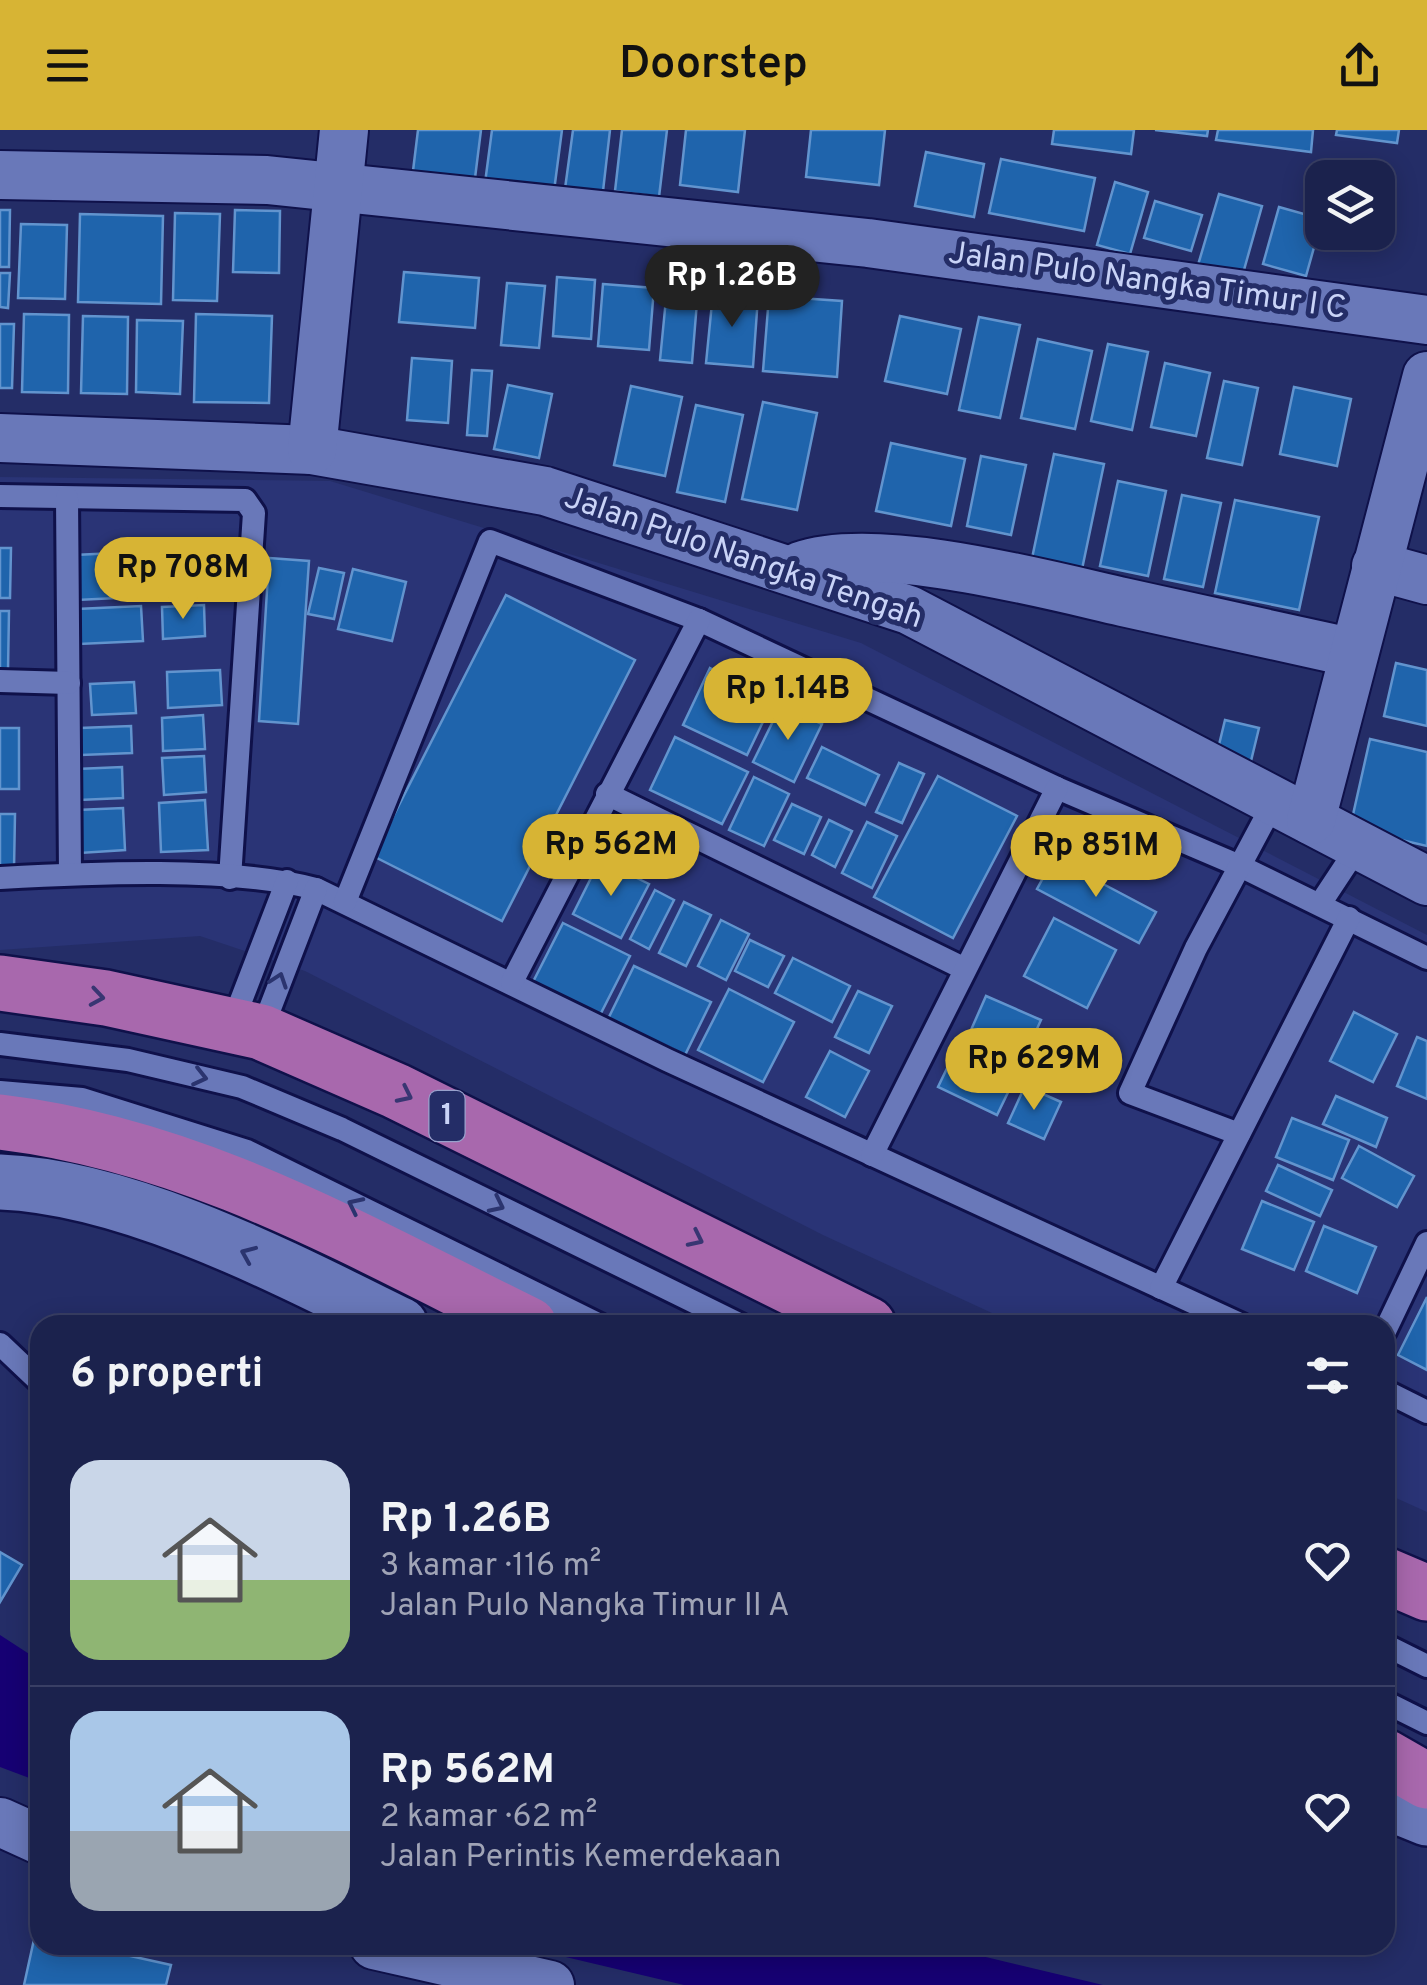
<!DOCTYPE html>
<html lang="id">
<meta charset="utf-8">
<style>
:root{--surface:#1b224d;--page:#282f57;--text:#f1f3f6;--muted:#a0a4b6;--line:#393f65;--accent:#d7b434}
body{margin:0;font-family:Overpass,sans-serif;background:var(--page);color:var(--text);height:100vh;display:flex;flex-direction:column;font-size:38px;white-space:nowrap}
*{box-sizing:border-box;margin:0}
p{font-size:32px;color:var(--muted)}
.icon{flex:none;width:55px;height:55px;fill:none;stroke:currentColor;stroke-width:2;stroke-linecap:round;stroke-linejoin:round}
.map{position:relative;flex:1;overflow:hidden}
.side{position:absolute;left:30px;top:1185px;width:1365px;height:640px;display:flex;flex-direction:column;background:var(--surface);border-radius:30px;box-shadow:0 5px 25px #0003,0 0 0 2px var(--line)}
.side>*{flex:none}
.buttons{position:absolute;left:1305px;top:30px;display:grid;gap:20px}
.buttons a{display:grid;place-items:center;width:90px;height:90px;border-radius:20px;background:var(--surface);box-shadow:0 5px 25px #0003,0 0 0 2px var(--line);font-size:50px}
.price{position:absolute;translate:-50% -85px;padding:0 22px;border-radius:35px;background:var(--accent);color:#111;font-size:32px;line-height:65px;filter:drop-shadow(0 2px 5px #0008)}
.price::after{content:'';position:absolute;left:50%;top:60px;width:30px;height:22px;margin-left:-15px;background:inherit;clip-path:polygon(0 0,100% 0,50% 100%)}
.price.on{background:#222;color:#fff}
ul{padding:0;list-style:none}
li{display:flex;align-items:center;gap:30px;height:250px;padding:0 40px}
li+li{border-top:2px solid var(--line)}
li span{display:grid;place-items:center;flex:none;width:280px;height:200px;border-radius:30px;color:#555}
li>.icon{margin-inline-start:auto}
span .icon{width:120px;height:120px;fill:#fffc;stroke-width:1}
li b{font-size:42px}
h2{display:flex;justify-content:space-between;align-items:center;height:120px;padding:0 40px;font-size:42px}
header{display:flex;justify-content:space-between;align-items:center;height:130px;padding:0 40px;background:var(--accent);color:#111;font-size:45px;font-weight:600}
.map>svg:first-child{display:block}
</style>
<header><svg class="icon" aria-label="menu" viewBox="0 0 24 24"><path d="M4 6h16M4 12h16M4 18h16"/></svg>Doorstep<svg class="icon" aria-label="share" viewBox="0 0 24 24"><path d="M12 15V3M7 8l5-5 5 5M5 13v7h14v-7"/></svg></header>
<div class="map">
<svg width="1427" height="1855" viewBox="0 0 1427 1855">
<rect width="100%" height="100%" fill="#242d67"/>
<path fill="#2a3476" d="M0,347L330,351L861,513L1427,805V1382L1385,1363V1195H1018L823,1105L305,841L200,806L0,820Z"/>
<g fill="#160073">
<path d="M0,1505L40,1531V1652L0,1637Z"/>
<path d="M515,1815H936L1103,1855H684Z"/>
</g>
<g fill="#1f64ac" stroke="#6294ce" stroke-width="2.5">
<path d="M418,0H481L474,56L412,49Z"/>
<path d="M492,0H562L554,61L485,53Z"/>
<path d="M573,0H610L602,70L564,66Z"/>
<path d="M622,0H667L659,67L615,61Z"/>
<path d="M686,0H745L738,62L680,55Z"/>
<path d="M811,0H885L879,55L806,47Z"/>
<path d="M1054,0H1134L1131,24L1052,14Z"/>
<path d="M1155,0H1208L1207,6Z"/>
<path d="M1218,0H1313L1311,22L1216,10Z"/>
<path d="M1337,0H1399L1397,13L1336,5Z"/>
<path d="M926,22L984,34L974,87L915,76Z"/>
<path d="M1001,29L1095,48L1084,101L989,83Z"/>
<path d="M1115,52L1148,62L1130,124L1097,115Z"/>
<path d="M1219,64L1262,76L1242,147L1198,135Z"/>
<path d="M1155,71L1202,85L1191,121L1144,108Z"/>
<path d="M1279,77L1322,89L1306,146L1263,134Z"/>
<path d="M0,80H10L9,137H0Z"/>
<path d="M235,80L280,81L279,143L233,142Z"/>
<path d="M175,83L220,84L217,171L173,170Z"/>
<path d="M80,84L163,86L161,174L78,172Z"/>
<path d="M21,94L67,95L65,169L18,168Z"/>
<path d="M404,142L479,148L475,198L399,192Z"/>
<path d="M0,143H10L8,178L0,177Z"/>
<path d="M557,147L595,150L591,209L553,206Z"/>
<path d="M507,153L545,156L539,218L501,215Z"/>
<path d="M603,154L654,158L649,220L598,216Z"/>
<path d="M713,163L758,167L753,237L706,233Z"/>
<path d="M769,166L842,171L837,247L763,241Z"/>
<path d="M666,169L697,172L692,233L660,230Z"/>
<path d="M24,184L69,185L68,263L22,262Z"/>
<path d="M196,184L272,186L269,273L194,272Z"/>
<path d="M83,186L128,187L127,264L81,263Z"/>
<path d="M900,186L961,199L947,264L885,251Z"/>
<path d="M979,187L1020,195L1000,288L959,280Z"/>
<path d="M137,190L183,191L180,264L136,262Z"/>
<path d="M0,194H14L12,258H0Z"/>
<path d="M1038,209L1092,221L1075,299L1021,288Z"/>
<path d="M1108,214L1148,222L1132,300L1091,291Z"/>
<path d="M412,228L452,231L448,293L407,290Z"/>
<path d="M1165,233L1210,243L1196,306L1151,297Z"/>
<path d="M472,240L492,241L487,306L467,305Z"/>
<path d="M1224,251L1258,258L1242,335L1207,328Z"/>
<path d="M508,255L552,264L539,328L494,319Z"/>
<path d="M631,256L682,267L665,346L614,335Z"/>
<path d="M1294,257L1351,269L1337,336L1280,324Z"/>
<path d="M763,272L817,283L797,380L742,369Z"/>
<path d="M696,275L743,285L725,372L677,362Z"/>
<path d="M891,313L965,329L951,396L876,381Z"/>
<path d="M1054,324L1104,334L1081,444L1031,433Z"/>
<path d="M981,326L1026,335L1011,405L967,396Z"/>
<path d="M1118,351L1166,361L1148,446L1100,436Z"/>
<path d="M1182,365L1221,373L1203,457L1164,449Z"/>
<path d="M1235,370L1319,387L1299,480L1215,463Z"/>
<path d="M0,418H11L10,468H0Z"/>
<path d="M207,421L209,463L148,466L146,424Z"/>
<path d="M135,422L137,467L77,470L75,425Z"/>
<path d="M269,428L309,431L298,594L259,591Z"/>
<path d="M319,438L344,443L334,489L308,484Z"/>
<path d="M353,439L406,452L392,511L338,499Z"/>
<path d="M506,465L635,530L502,791L373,726Z"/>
<path d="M204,475L205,506L163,509L162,477Z"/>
<path d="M141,476L143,511L79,514L77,479Z"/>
<path d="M0,481H9L8,541H0Z"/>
<path d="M1396,533L1427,540V596L1384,586Z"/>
<path d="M710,538L774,569L747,625L683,595Z"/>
<path d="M220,540L222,575L168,578L167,542Z"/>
<path d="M134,552L136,583L92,585L90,554Z"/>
<path d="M781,575L822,594L794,652L753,632Z"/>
<path d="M203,585L205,619L163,621L162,588Z"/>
<path d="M1225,590L1259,598L1251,631L1217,623Z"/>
<path d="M131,596L132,623L81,625L80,598Z"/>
<rect x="0" y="598" width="19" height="61"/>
<path d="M675,607L748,642L722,694L650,660Z"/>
<path d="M1370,609L1427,622V716L1350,698Z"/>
<path d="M822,617L879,645L865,675L807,648Z"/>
<path d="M204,626L206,662L164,665L162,628Z"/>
<path d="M899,633L924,644L902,693L876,682Z"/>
<path d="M122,637L123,668L79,670L77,639Z"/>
<path d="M938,646L1017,686L953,808L874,767Z"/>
<path d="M754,647L789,664L764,716L729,700Z"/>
<path d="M205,670L208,720L161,722L159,673Z"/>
<path d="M792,674L821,687L804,724L774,710Z"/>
<path d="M123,678L125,720L80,723L77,680Z"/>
<path d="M0,684H15L14,739H0Z"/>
<path d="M829,690L852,701L835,737L812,725Z"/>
<path d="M867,692L897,706L872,758L842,743Z"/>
<path d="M1054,728L1156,782L1139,813L1037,759Z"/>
<path d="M600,730L649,754L621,808L573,784Z"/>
<path d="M655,760L674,770L649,819L630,809Z"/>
<path d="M684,772L711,785L686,836L659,823Z"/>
<path d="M1054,788L1116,820L1087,878L1024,846Z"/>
<path d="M721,790L749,804L726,850L698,836Z"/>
<path d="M563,793L630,826L600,885L533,852Z"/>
<path d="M750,810L784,826L768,857L735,841Z"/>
<path d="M793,828L850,856L832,892L775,863Z"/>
<path d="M634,836L711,872L685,925L608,889Z"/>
<path d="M729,859L794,892L763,952L698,920Z"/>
<path d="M858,861L892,876L869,923L835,907Z"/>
<path d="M986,866L1041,890L1022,932L967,909Z"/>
<path d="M1354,882L1397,904L1373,952L1330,931Z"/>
<path d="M1047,901L1094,930L1074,961L1027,932Z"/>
<path d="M1417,907L1427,911V969L1397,956Z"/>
<path d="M830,921L869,941L845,987L806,967Z"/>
<path d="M954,924L1013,952L997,985L938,957Z"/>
<path d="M1025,956L1061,972L1044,1009L1008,993Z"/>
<path d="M1336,966L1387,988L1376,1017L1323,994Z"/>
<path d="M1292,988L1349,1010L1333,1050L1276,1027Z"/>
<path d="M1359,1016L1414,1046L1397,1077L1342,1048Z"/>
<path d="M1278,1035L1332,1060L1320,1086L1266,1061Z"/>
<path d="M1262,1071L1314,1092L1294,1140L1242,1119Z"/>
<path d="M1324,1096L1376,1117L1357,1163L1306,1141Z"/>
<path d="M1427,1167V1240L1398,1225Z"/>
<path d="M0,1422L22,1435L0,1472Z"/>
<path d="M35,1805L40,1806V1815H81L171,1835L166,1855H24Z"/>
</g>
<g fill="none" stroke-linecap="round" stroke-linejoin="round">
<defs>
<g id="service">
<path d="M0,366L245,370L254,383L230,748"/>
<path d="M67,368L70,744"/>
<path d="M0,551L69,553"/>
<path d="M607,664L965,839"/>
<path d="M0,748C90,743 231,736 316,759L667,930L1242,1195"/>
<path d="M345,772L490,411L699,490L1057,658L1240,736L1427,828"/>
<path d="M1320,774L1359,715"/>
<path d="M512,852L699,490"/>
<path d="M232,894L287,751"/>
<path d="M261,902L316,759"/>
<path d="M0,914L128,930L242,957L342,999L741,1195"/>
<path d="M0,962L82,969L247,1021L600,1195"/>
<path d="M1239,1004L1130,963L1196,818L1274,672"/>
<path d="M872,1025L1057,658"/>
<path d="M1161,1158L1349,788"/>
<path d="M1385,1201L1427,1113"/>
<path d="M0,1214L40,1252"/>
<path d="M1385,1261L1427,1282"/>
<path d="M1385,1515L1427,1536"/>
<path d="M1385,1572L1427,1593"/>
</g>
<g id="minor">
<path d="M0,45L267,50L868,113L1427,190"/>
<path d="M0,308L312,320L545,361L909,480L1427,751"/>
<path d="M312,320L344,0"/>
<path d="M800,436C875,409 1044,454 1123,472C1200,489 1277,506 1354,523"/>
<path d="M1376,436L1427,450"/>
<path d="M1311,690L1427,246"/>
<path d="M0,1692L40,1710"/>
<path d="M374,1815L550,1855"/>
</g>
<g id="secondary">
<path d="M0,1052C130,1057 284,1138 400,1195"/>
<path d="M1385,1671L1427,1688"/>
</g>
<g id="trunk">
<path d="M0,853L106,868L261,902L396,961L868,1195"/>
<path d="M0,992C194,1015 356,1110 529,1195"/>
<path d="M1385,1445L1427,1463"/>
<path d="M1385,1627L1427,1651"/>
</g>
</defs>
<use href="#service" stroke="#0f114a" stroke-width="28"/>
<use href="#minor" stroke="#0f114a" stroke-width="52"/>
<use href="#secondary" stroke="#0f114a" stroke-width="60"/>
<use href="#trunk" stroke="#0f114a" stroke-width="60"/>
<use href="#service" stroke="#6978b9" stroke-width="22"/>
<use href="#minor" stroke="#6978b9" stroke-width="48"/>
<use href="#secondary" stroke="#6978b9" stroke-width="55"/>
<use href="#trunk" stroke="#a868ad" stroke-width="55"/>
</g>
<defs><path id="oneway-chevron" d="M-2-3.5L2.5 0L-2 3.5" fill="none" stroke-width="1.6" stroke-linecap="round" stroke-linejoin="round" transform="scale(2.5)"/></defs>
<g stroke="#2b346f">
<use href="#oneway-chevron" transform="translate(279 850) rotate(-71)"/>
<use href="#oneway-chevron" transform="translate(200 947) rotate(13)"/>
<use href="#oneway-chevron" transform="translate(355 1075) rotate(-154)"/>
<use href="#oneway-chevron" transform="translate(497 1075) rotate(26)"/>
<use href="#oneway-chevron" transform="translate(248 1124) rotate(-157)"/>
</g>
<g stroke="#383672">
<use href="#oneway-chevron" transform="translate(97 867) rotate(9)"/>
<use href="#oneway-chevron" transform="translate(405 965) rotate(26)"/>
<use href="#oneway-chevron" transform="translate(696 1109) rotate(26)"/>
</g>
<g text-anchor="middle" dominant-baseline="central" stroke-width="10" stroke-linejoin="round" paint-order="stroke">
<rect fill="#242d67" stroke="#98a1cc" stroke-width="2.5" x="429.5" y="961" width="35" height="50" rx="8"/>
<g font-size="30" font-weight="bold" fill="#c9d3f7">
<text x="447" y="986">1</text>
</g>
<g font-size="32" fill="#c9d3f7" stroke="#242d67">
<text transform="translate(1147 152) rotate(8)">Jalan Pulo Nangka Timur I C</text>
<text transform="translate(743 429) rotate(19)">Jalan Pulo Nangka Tengah</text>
</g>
</g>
</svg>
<div class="buttons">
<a><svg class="icon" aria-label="layers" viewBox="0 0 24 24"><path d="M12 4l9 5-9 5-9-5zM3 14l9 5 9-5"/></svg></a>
</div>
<b class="price on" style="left:732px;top:200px">Rp 1.26B</b>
<b class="price" style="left:183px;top:492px">Rp 708M</b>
<b class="price" style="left:788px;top:613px">Rp 1.14B</b>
<b class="price" style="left:611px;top:769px">Rp 562M</b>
<b class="price" style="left:1096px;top:770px">Rp 851M</b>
<b class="price" style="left:1034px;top:983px">Rp 629M</b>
<section class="side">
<h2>6 properti<svg class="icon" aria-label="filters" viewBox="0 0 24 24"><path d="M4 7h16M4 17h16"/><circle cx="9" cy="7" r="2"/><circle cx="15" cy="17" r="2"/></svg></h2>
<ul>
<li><span style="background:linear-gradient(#c9d6e8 60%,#8fb573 0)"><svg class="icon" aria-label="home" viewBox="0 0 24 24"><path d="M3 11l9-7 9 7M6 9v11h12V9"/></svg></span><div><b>Rp 1.26B</b><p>3 kamar · 116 m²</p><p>Jalan Pulo Nangka Timur II A</p></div><svg class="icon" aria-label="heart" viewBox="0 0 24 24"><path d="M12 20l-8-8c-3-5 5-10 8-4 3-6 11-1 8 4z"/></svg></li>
<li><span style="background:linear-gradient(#a9c7e8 60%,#9aa5b1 0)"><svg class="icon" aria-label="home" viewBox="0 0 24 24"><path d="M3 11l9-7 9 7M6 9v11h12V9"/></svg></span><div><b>Rp 562M</b><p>2 kamar · 62 m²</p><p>Jalan Perintis Kemerdekaan</p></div><svg class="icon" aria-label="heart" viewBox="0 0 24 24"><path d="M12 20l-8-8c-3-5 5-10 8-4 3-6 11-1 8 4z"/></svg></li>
</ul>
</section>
</div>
